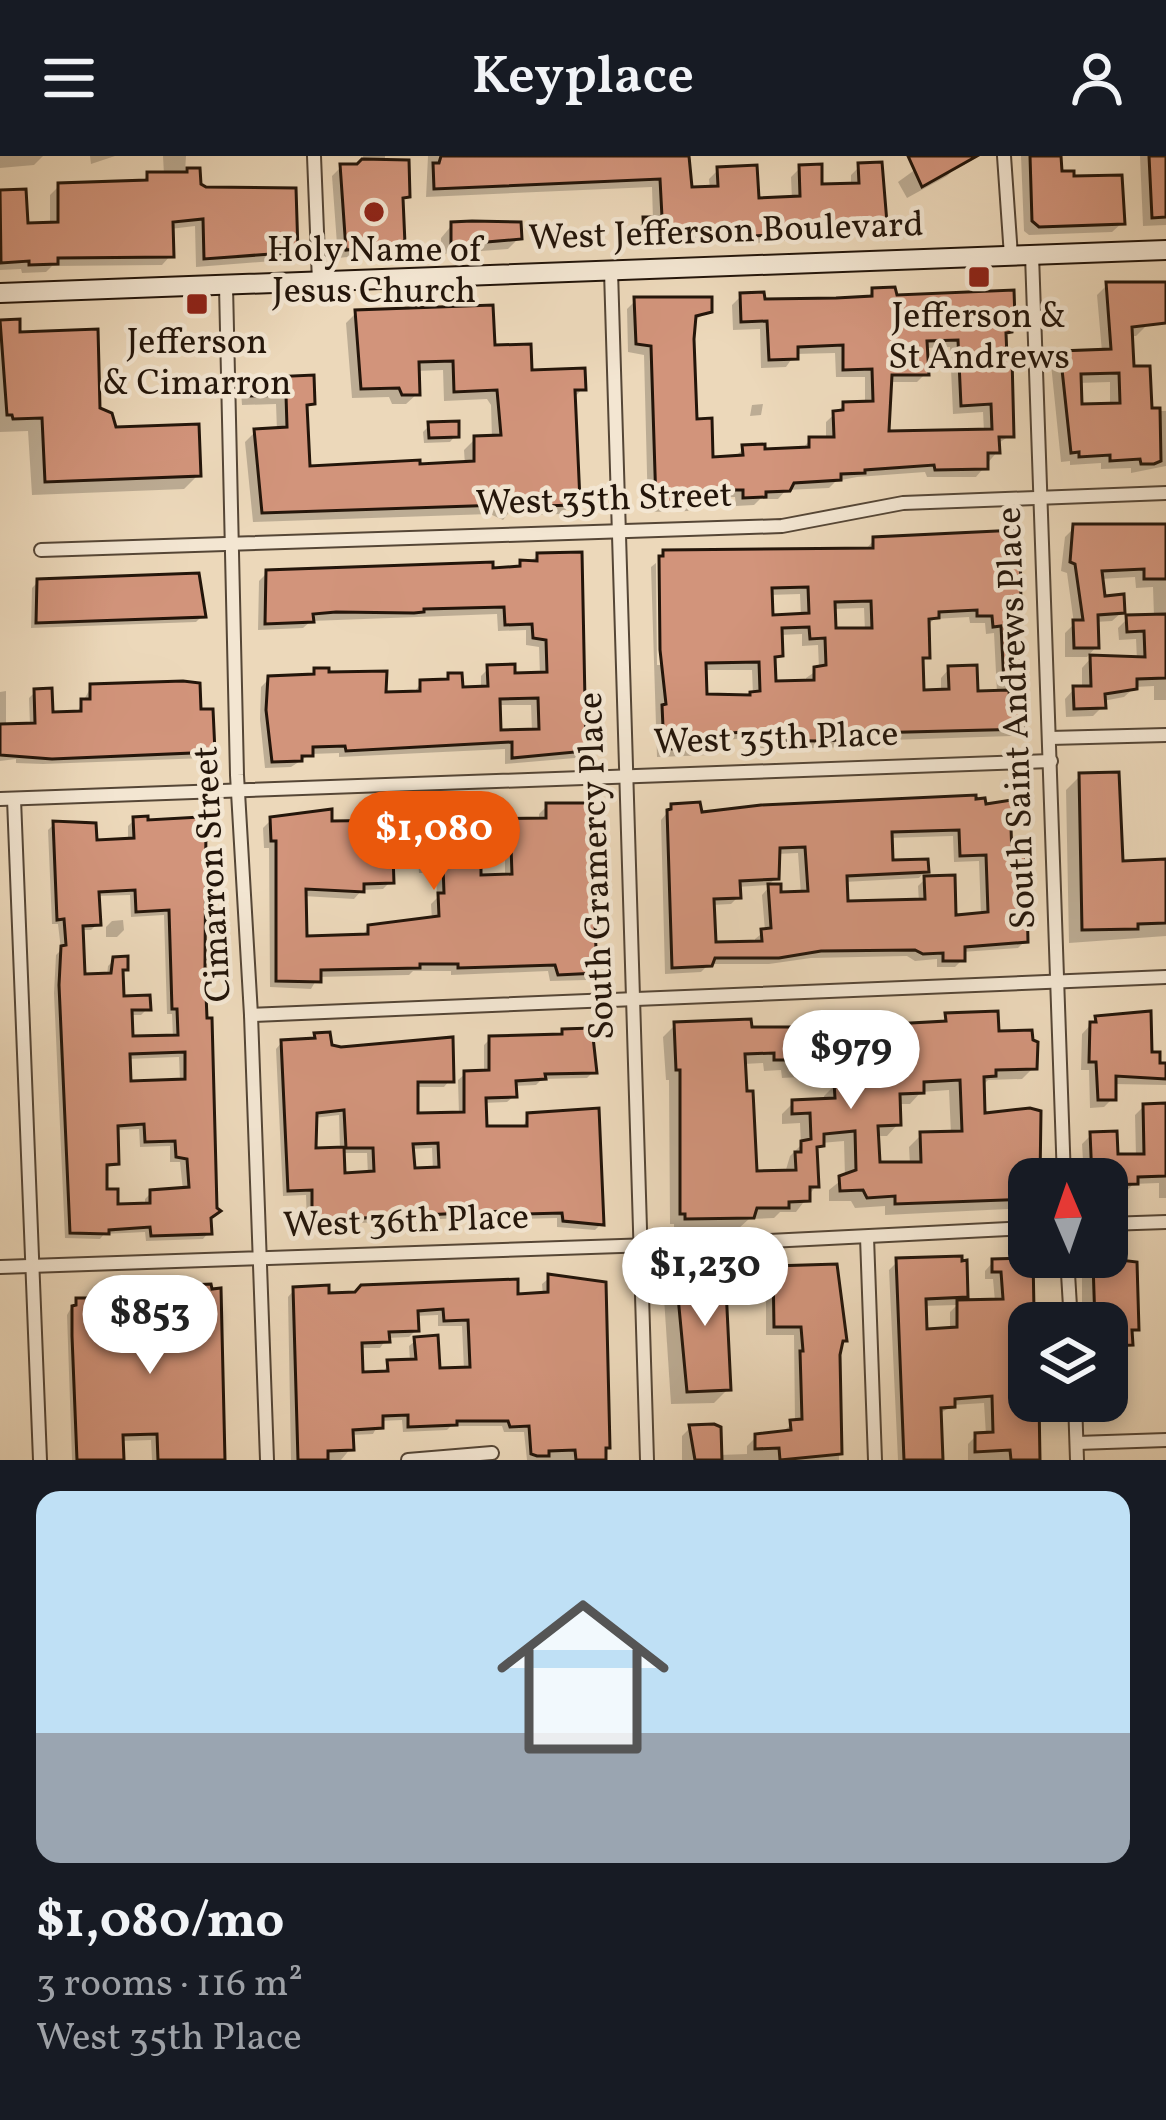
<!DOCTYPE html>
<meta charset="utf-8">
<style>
:root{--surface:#171b24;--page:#242831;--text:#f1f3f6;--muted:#9ea1a6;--line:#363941;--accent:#ea580c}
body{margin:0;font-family:Vollkorn,serif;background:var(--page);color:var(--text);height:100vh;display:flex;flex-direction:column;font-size:45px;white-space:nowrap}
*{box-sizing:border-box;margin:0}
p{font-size:39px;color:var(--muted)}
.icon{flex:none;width:66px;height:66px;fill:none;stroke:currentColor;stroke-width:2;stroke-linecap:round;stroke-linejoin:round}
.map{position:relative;height:1304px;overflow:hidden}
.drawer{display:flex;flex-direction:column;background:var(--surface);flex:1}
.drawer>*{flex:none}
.needle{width:78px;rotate:358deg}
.buttons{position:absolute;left:1008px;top:1002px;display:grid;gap:24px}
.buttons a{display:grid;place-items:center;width:120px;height:120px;border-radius:24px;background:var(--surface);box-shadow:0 6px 18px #0003;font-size:60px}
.price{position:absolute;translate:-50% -102px;padding:0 27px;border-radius:42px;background:#fff;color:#222;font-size:39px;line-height:78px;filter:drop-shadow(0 3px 6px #0008)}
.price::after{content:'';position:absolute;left:50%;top:72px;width:36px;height:27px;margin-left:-18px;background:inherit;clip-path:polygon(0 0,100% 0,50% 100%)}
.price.on{background:var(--accent);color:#fff}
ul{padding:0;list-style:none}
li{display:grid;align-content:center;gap:24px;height:636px;padding:0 36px}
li+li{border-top:3px solid var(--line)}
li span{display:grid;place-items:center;height:372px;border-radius:24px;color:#555}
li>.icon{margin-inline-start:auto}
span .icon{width:216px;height:216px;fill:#fffc;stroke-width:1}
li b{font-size:51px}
header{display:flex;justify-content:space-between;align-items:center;height:156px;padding:0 36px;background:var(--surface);font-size:54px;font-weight:600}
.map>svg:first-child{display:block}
</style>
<header><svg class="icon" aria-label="menu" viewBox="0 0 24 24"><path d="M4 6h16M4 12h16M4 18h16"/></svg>Keyplace<svg class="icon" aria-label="person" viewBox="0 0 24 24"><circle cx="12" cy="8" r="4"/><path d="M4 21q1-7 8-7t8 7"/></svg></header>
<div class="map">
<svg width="1166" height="1304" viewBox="0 0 1166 1304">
<rect width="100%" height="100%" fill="#ecd8ba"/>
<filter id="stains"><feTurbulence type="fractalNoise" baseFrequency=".00167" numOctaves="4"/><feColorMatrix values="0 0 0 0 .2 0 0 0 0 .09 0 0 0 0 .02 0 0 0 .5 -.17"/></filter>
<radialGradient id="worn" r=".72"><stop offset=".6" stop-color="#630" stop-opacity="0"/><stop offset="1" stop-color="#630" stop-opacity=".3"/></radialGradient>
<g fill="#0003" fill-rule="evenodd">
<path d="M0,0H43L34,9L0,12Z"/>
<path d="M90,0H115L91,8Z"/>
<path d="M163,0H186L185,16L197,15L198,29L295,95L286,104L196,111L195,70L170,73L171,99L162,109L52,110L46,116L22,117L21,113L0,114V37L23,36L25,70H50V39L59,30L141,27L148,19H164Z"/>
<path d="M363,0H385V8L407,40L400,47L402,87L393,96L338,102L332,20L341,11L364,7Z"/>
<path d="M428,0H687L689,34L710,33L709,23L718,14L756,45L792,44L791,21L800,12L820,31L851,30V19L860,10L883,66L874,75L815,77L809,83L726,89V81L636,90V74L645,64H653L652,31L426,41Z"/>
<path d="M934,0H958L961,6L947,20L907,42L898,26Z"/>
<path d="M1021,0H1059V18L1122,67L1112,76L1029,79L1024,75Z"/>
<path d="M1140,0H1166V69L1143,70Z"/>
<path d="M452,69L519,82L508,93L441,98V82Z"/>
<path d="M1107,129L1144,130L1146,170L1136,180H1130L1131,213L1149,255H1166V310L1131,317V312L1101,313V307L1070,309V305L1061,306L1051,208L1061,198L1102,196L1097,139ZM1110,226V250L1080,251L1078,227Z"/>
<path d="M873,135L1009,175L1003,181L1011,279L997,288V296L976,321H927L925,316L857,321L836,325L829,332L786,334L778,343H760L754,349L736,350L735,341L697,342L688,355L648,356L644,199L628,196L627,153L636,144L709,155L692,166L694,266L710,304L735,301L744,292L762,296L800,295L810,284H826V266L844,249L865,248V221H836L835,197L795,198L786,211L761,212L760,173L733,174L732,149L741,140L762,147L865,143ZM950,191L953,258L983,256L984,276L886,278L889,226H917L926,217L924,192Z"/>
<path d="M356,157L492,192L529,217L583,232L573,243L577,344L561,358L532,359V351L513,352L503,364L490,358L253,366L245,286L255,276L277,275L276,248L242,249L241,235L251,225L312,247L305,255L307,313L465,309L464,294L475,283H492L491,249L487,243L444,245L443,214L416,215L417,238L406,248H392L389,241L352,242L346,167Z"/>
<path d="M17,166L18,179L113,274L198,319L184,333L32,339L28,275L0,276V167Z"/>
<path d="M763,248L761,259L750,260L752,249Z"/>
<path d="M430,269L456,279L450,286L424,287L423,276Z"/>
<path d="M1166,368V544H1154V530L1135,531L1124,541L1103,545V550L1093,560L1066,561L1065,543L1074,533H1082V512L1091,502L1137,504L1136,483L1119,484L1118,472L1128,462L1154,461L1153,431L1136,432L1135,421L1100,423L1102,443L1122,456L1112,465L1095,466L1096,491L1087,501H1065V477L1074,468L1067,417L1061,415L1065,381L1075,371Z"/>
<path d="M1017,377L1019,526L1006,535L1007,558L1020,572L1012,580L860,585L854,591L809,592H745L744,582L719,585V591L710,599L657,601L651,411L656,407L657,509H663L660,402L664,397L866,393L874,384ZM800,438L801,460L770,462L769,439ZM864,452L865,475H834L832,453ZM969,461L970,467H985L986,478L994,477L997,537L975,538L949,513L941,522V536L921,537L920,508L927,501L926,471L934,463ZM802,478V490L818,489L819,513L806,522L807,527L773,529L772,507L780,499V479ZM704,514H752L753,539L707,544Z"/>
<path d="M538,400L583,594L575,602L505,608V593L339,601V597L311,598L291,611L265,612L260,563L261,531L269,523L309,521L315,515L383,540L413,538L421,527L443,526L449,520L461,534H481V520L489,512L512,520L540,519L539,491L526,489V474L498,475L497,458L311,465L303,472L258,474L259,425L267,417L515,414ZM497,549H531L532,576L498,577Z"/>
<path d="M38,426L202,460L196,466L31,472L32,432Z"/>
<path d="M91,531L198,556L212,595L206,602L43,608L16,607V603L0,605V536L6,535V570H30L29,542L35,536L50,559L76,558Z"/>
<path d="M1080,620L1120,708L1166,706V780L1069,787L1066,634Z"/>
<path d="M547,650L594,816L586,824L550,825L548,815L451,819V815H413L409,819L318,821L311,833L270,831L269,692H264L263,672L271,664L330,668L539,665V658ZM505,698V721L478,722V699ZM418,704L419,717H436L437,742L431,748L432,764L369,772L360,781L304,783L303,740L354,743L362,734L383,733L391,725L390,705Z"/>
<path d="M672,651L700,660L983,651L1022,667L1009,676V702L1025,785L1018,792L962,796V804L955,811H937V803L915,805L907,800L811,802L769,808H709L701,816L665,818L661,664ZM953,680L954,706L979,705L981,759L953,762L925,723L918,730L919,747L845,749L844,726L919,722L926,714L890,707L889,682ZM798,697L801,739H778L769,731L762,739L765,775L755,783V788L713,789L711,749L731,748L738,741L737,731L768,729L776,722L777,698Z"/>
<path d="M134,664H199L209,1076L203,1083L146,1085L145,1076L104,1078L100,1083L65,1082L54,837L56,799L61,794L58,768H52L48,674L54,668L94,687L128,686V670ZM130,739L131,761L164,759L167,858H172L173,882L130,883L129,859H141L148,852L121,843V818L125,813L115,803L108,810L107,820L82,821L80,774H91L98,767L96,740ZM179,901L180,926L128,928L127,903ZM139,973L140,991L170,990V1006H180L183,1035L151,1037L145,1043V1050L116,1051L105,1036L104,1014L116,1007L115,974Z"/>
<path d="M123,764L124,774L117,781H106V771L112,765Z"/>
<path d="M947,860L996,878L1034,911L1022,923L988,924L981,931L982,960L1038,1023H1029L1026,1059L1009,1060L1008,1053L885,1059V1050L855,1052L851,1045H829V1034L845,1021L844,985L821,987L814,996L816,1030L796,1056H780L774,1062L749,1063L739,1072L674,1073V1068H670L669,924H666L663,881L675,869L749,874L938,869ZM763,907L764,915L781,914L782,922L801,921L812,910L844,909L845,928H836L824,940V945L793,947L782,958V968L800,967L801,989L790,1000L785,1017L754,1018L743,908ZM949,934L951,978L921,979L909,991L910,1009H877L875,980H887L898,968L897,948H910L921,936Z"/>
<path d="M1097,862L1149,899L1157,910H1166V929L1113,928V942L1104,951L1090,952L1089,914H1081L1082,878Z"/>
<path d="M591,875L594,915L587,922L542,923L536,929L514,930V940L507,946L483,947L484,974L522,973L528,960L601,1068L595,1074L557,1071V1062L520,1063V1059L341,1068L335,1078H317V1068H307L306,1039L283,1040L276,893L282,886L311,885L316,880L329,892L450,924L444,931H415L416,960L459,959L458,924L465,918L484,917V889L490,883L558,881L563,876ZM339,959L340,994L313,995L314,962ZM432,992L433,1015H412L410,993ZM341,997H367L368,1019L342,1020Z"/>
<path d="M1144,950H1166V1042H1159V1027L1133,1028L1126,1036H1111L1107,1044V1023H1084L1082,988L1091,979L1115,1001H1136L1135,959Z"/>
<path d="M898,1105L965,1140L958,1147L995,1146L993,1123H985V1115L993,1106L1030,1105L1033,1167H1029V1245H1036L1039,1304H968V1288L976,1280L986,1279L984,1247L953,1249L938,1259L940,1304H898L889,1114ZM957,1149L950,1156V1175L924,1176L923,1150Z"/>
<path d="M1096,1106L1136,1173L1129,1180L1130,1188L1115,1202H1107V1167H1082V1120Z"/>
<path d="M775,1113L839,1188V1304H682V1280L690,1272L719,1299L747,1298V1290L756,1281L783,1275L795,1266L794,1179H766V1122Z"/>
<path d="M682,1116L728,1233L714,1247L671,1248L664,1142L667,1130Z"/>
<path d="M549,1122L603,1129L607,1304H527L524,1276H504L502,1270H451L447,1274L403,1276L402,1264L380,1265L373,1278L351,1279V1292L341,1304H291L288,1141L294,1134L326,1140H543L542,1128ZM438,1159V1170H462L464,1214L437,1215L416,1184L409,1190L410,1206L389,1207L382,1218L360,1219L359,1192H380L387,1182L409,1181L416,1174L415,1160Z"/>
<path d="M192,1131L223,1304H152L151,1284L121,1285V1304H72L67,1159L71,1152L78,1145L104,1156L175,1151ZM156,1169L157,1192L120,1194V1170Z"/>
</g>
<g fill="#d2947b" stroke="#23150a" stroke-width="3" fill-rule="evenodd">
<path d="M441,0H689L692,31L718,30L717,11L757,9L759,42L800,40L799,9L822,8V28L859,27L858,7L882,6L887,67L821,70L822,75L754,80L734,81V73L644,82L643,61H662L660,23L434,33L433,7H439Z"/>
<path d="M908,0H977L922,31Z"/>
<path d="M1030,0H1061L1062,15H1074V20L1122,19L1125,68L1039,71L1032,65Z"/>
<path d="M1149,0H1166V61L1152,62Z"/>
<path d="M362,3L409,4L410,41L403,42L405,88L346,94L340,8H357Z"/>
<path d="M187,12H200L201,28L206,31L296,32L298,96L204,103L203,63L173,66L174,101L58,102V108L29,109V105L1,107L0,34L26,33L28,67L58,66V27L147,24V16H187Z"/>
<path d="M472,65L521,66L522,83L451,89V66Z"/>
<path d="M1106,126H1166V167L1132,171L1134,210H1150L1152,252H1160L1161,305L1154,308H1141L1140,303L1110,305V299L1079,301V296L1071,297L1060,195L1111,193ZM1119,217L1120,247L1082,248L1081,218Z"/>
<path d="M895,131L897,139L1014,134L1015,163H1012V176L1006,177L1007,201H1012L1014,281H999L1000,297H988V313L935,314L934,309L865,314V317L841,318V324L794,327L790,335L766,336V341L743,342V334H707L700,336V348H656L651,190L636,188L634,141H712V156L696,160L694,183L697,263L712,262L713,301L743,299L742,289L765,288V293L809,291V281H834L833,255L843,254V246L873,245L872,213L843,214V189L798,191V203L769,204L767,165L741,166L740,137L764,136L765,143L836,142L872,140V132ZM958,184L961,250L991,248L992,273L889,275L892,219H929L927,185Z"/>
<path d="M493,149L495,189L531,188L532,214L585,212L586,234H575L580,345L575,349L541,350V342L515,343L516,356L501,349L262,357L254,273L287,271L286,239L251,240L250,222L314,219L315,248L307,249L310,310L420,304V308L474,305V280L501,279L497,234L454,236L453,205L419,206L420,239H402L399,232L361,233L355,154Z"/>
<path d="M20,163V176L98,173L100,252L112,257L116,271L199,268L201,320L45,326L42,262L13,263L12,259H7L0,164Z"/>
<path d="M459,265V281L429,282L428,266Z"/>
<path d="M1073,368H1166V423H1144V413L1102,415L1105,440L1124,438L1125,457L1098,459L1099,492H1074L1073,464H1083L1075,408L1070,406Z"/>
<path d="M1020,374L1022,527L1004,528L1001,470L993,471L992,460H977V454L939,456V462L929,463L930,502H923L924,534L949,533L948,510L977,509L978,535L1009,534L1010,555H1023V573L868,577L865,583L819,585L752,584V575L721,578L722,592L664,593L662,549L666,548L660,494L659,400H663V394L873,392V381ZM808,431L809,457L773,459L772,432ZM871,445L872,472H836L835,446ZM809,471L810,483L825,482L826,509L814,511V524L776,525L775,501L783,500L782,472ZM759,506L760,535L750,536V539L707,538L706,507Z"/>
<path d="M582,396L586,595L512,602V586L346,595L345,590L313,591V600H302V605L272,606L266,554L268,520L314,518V512H329V516L387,515L386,536L420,535V524L448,523V517H462L463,531L488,530L487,509L515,508V517L547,516L546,484L533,482L532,468L505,469L504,451L424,453V456L414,457L336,456L313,458L314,466L265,468L266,414L493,406V412L520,410V404L537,405V397ZM538,542L539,573L501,574L500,543Z"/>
<path d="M199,417L206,461L36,467L37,423Z"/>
<path d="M1166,458V522L1137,523V533L1105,538L1106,552L1074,553L1073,530H1091L1090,499L1145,501L1144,475L1127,476L1126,459Z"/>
<path d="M183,525L200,527L201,553H213L215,596L52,603L0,599V568L35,567L34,533L52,532L53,556L81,555V543H90V528Z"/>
<path d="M1119,616L1123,705L1166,703V767L1138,768V773L1082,774L1079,617Z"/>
<path d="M976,639V643L985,642L986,648L1025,642V668L1011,672L1012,699L1026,698L1028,786L965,791V805H943V797L923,798L915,794L821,795L779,802H715L712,810L672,812L667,654L671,653V648L700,646L702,656L761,649ZM959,674L960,700L986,699L988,756L956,759L955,719L924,720L925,743L848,745L847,720L929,716L928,703L893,704L892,676ZM805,691L808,735L781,736V728H768L771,772L761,773L762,785L716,786L714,743L741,742L740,725L779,723L780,692Z"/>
<path d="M546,647H590L597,817L558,819L555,809L458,812V808H420V812L321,814V826L276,825V685H271L270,661L332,653V665L546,662ZM511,691L512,718L481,719V692ZM425,698V711H443L444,737H438L439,760L368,769V778L307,780L306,733L364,736V728L394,727L393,699Z"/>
<path d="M148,660V664L200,661L206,666L205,814L207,862H212L217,1052L221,1055L211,1062L212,1078L151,1080L150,1071L109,1074V1078L70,1077L59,829L61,790L66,789L64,763L57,764L53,665L96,667L97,684L134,682L133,661ZM135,734L136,756L169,754L172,853H177L178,879L133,880L132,854H151L150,839L124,840L123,814H128V800L113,801L111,817L85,818L83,770L101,769L99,736ZM185,896V923L131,925L130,898ZM144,968L145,986L175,985L176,1001L187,1003L189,1031L150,1034V1047L118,1048V1033H107V1009L119,1008L118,970Z"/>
<path d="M998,855L999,875L1032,874L1033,884L1038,886L1037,913L996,914V920L984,921L985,957L1030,952L1041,955L1040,1023H1029V1043L895,1048V1040L867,1042L863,1034L840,1035L839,1020L856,1014L855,975L824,978V990L817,991L819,1031H810V1045L789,1046V1052H757L754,1062L685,1063V1058H680V914H676L674,866L751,863L752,871H839L946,865L945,857ZM774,897V904H792V912L816,911V900L855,899L856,924L834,926L835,942L792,944V958L810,957L811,983L801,985V996H795L796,1014L757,1015L753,935H747L745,898ZM960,924L962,975L920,976L921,1006H880L878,970L901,969L900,938L924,937V926Z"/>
<path d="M1151,855L1152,896H1160V907H1166V923L1116,920V944H1098L1096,906H1089L1090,866H1096L1095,860Z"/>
<path d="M592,872L597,917L545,918L546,923L516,925L517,941L486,942L487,970H527V957L599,952L604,1069L563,1065L562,1057L525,1058V1054L344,1063L345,1073H323L322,1062L312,1063V1034L288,1035L281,884L315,882L314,877L330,876L332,889L341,891L453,881L454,926H418V957L464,956V915L489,914V880L562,878V873ZM344,954L346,992H373L374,1015L345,1017L344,991L316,992L317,957ZM438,987L439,1011L415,1012L413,988Z"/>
<path d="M1166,947V1020L1138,1021V1028L1107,1029V1023H1092L1090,976L1117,975L1118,998H1144L1143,948Z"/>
<path d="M962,1100V1105L967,1104L968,1141L926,1143L927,1173L957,1171V1144L1003,1143L1001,1116H992V1103L1033,1102L1034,1154H1030L1029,1161V1245H1039L1040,1304H1011L1010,1294L975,1296V1277L993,1276L992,1240L955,1243V1251L941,1252L943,1304H904L896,1102Z"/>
<path d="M1103,1102L1137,1106L1139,1174H1132L1133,1189L1107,1190V1167H1095L1093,1107L1095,1103Z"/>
<path d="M837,1108L847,1185H843L840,1199L842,1298L780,1304L779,1292L755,1293V1278L791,1274L790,1264L802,1263L800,1195H803L801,1171H774L773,1110Z"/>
<path d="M725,1112L731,1234L687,1236L677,1130L680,1113Z"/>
<path d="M548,1118L606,1126L610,1292H606V1304H576L575,1294L549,1295V1300H537L531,1298L529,1270L510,1271L508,1265H457V1269L408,1271V1259L383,1260V1272L353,1274L354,1294L328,1295V1304H298L293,1131L329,1129V1137L355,1136L361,1129L518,1123V1138L548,1136ZM443,1153L444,1165L468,1164L470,1211L440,1212L438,1179L414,1181L416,1203L387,1204L388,1215L363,1216L362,1187L390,1186L389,1176L419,1175L418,1155Z"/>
<path d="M211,1128L212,1133L221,1132L225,1304H158L157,1278L123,1279L124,1304H77L72,1180V1150L76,1149V1142H107V1153L180,1148V1137H191L190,1129ZM152,1161L162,1164L163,1189L123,1191V1165Z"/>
<path d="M714,1268L721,1271L722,1304H695L689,1269Z"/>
</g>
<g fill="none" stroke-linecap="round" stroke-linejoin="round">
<defs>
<g id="minor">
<path d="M314,0L319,126"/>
<path d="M1004,0L1011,100"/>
<path d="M1032,99L1064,1023"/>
<path d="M611,115L647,1304"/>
<path d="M226,130L237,619L251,859L267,1304"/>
<path d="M41,394L782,370L903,347L1166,337"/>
<path d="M1050,582L1166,579"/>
<path d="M0,643L1051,605"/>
<path d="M14,643L40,1304"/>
<path d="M251,859L1166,821"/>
<path d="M1107,1068L1166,1066"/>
<path d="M867,1081L875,1304"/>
<path d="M1067,1101L1071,1167"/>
<path d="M0,1111L769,1085L1029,1072"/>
<path d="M1075,1245L1077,1304"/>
<path d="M1077,1287L1166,1284"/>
<path d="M408,1304L492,1297"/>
</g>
<path id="secondary" d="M0,137L1166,94"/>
</defs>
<use href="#minor" stroke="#554636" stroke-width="16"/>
<use href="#secondary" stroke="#23150a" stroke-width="22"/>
<use href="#minor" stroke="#f3e6d2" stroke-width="12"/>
<use href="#secondary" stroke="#f3e6d2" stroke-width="18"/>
</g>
<g fill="#8f2418" stroke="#f3e6d2" stroke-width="4.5">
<circle cx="374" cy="56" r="12"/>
<rect x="967" y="109" width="24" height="24" rx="6"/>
<rect x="185" y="136" width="24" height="24" rx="6"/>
</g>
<g text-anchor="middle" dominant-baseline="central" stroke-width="9" stroke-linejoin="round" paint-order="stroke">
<g font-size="36" fill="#23150a" stroke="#f3e6d2">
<text transform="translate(726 77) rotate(-2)">West Jefferson Boulevard</text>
<text transform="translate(604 345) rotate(-2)">West 35th Street</text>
<text transform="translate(1018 562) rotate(-92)">South Saint Andrews Place</text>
<text transform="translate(776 584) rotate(-2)">West 35th Place</text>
<text transform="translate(598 710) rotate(-92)">South Gramercy Place</text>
<text transform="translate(214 718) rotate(-93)">Cimarron Street</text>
<text transform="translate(406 1067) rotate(-2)">West 36th Place</text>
</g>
<g font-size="36" fill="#23150a" stroke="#f3e6d2">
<text x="374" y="96">Holy Name of<tspan x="374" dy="41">Jesus Church</tspan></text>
<text x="979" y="162">Jefferson &amp;<tspan x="979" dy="41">St Andrews</tspan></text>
<text x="197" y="188">Jefferson<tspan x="197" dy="41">&amp; Cimarron</tspan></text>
</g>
</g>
<rect width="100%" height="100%" filter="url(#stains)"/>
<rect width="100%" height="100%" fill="url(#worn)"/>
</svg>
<div class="buttons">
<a><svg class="needle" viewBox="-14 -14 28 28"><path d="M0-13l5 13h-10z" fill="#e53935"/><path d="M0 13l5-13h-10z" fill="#9ea1a6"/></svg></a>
<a><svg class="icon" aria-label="layers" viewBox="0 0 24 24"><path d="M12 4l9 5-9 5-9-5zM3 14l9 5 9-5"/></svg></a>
</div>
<b class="price on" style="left:434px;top:737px">$1,080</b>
<b class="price" style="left:851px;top:956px">$979</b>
<b class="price" style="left:705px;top:1173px">$1,230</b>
<b class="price" style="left:150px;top:1221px">$853</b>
</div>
<section class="drawer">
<ul>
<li><span style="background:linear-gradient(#bfe0f5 65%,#9aa5b1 0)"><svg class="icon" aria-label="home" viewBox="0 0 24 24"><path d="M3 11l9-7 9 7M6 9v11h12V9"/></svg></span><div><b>$1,080/mo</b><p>3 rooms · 116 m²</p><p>West 35th Place</p></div></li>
</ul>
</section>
